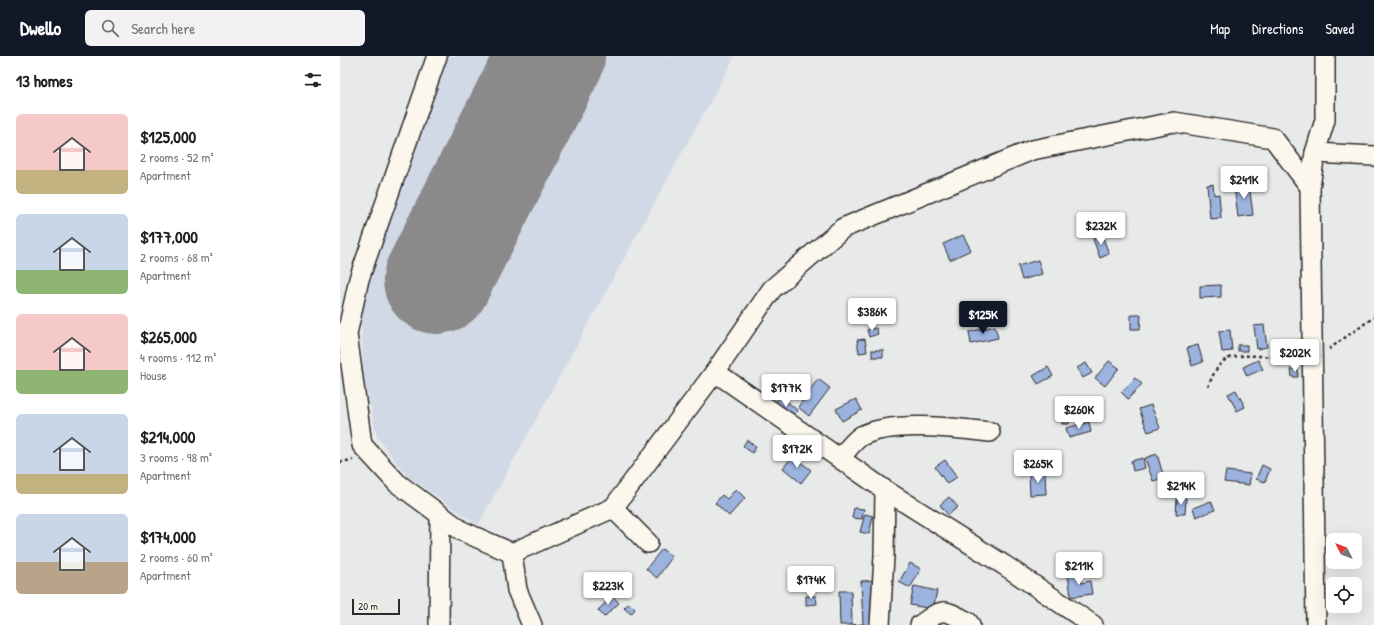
<!DOCTYPE html>
<meta charset="utf-8">
<style>
:root{--surface:#fff;--page:#f2f2f2;--text:#202124;--muted:#757577;--accent:#111827}
body{margin:0;font-family:"Patrick Hand",sans-serif;background:var(--page);color:var(--text);height:100vh;display:flex;flex-direction:column;font-size:15px;white-space:nowrap}
*{box-sizing:border-box;margin:0}
p{font-size:13px;color:var(--muted)}
.icon{flex:none;width:22px;height:22px;fill:none;stroke:currentColor;stroke-width:2;stroke-linecap:round;stroke-linejoin:round}
.map{position:relative;flex:1;overflow:hidden}
.drawer{display:flex;flex-direction:column;background:var(--surface);width:340px}
.drawer>*{flex:none}
.needle{width:26px;rotate:312deg}
.tools{position:absolute;left:986px;top:477px;display:grid;gap:8px}
.tools a{display:grid;place-items:center;width:36px;height:36px;border-radius:6px;background:var(--surface);box-shadow:0 4px 16px #0002;font-size:20px}
.scale{position:absolute;left:12px;bottom:10px;width:48px;box-sizing:border-box;padding-left:4px;border:2px solid #2b2b2b;border-top:0;font-size:11px;line-height:14px;white-space:nowrap;color:#2b2b2b;-webkit-text-stroke:3px #fbf7ec;paint-order:stroke}
.price{position:absolute;translate:-50% -34px;padding:0 9px;border-radius:4px;background:#fff;color:#222;font-size:13px;line-height:26px;filter:drop-shadow(0 1px 2px #0008)}
.price::after{content:'';position:absolute;left:50%;top:24px;width:12px;height:9px;margin-left:-6px;background:inherit;clip-path:polygon(0 0,100% 0,50% 100%)}
.price.on{background:var(--accent);color:#fff}
ul{padding:0;list-style:none}
li{display:flex;align-items:center;gap:12px;height:100px;padding:0 16px}
li span{display:grid;place-items:center;flex:none;width:112px;height:80px;border-radius:6px;color:#555}
li>.icon{margin-inline-start:auto}
span .icon{width:48px;height:48px;fill:#fffc;stroke-width:1}
li b{font-size:17px}
h2{display:flex;justify-content:space-between;align-items:center;height:48px;padding:0 16px;font-size:17px}
header{display:flex;align-items:center;gap:24px;box-sizing:border-box;height:56px;padding:0 20px;background:var(--accent);color:#fff}
header strong{font-size:19px}
nav{display:flex;gap:22px;margin-inline-start:auto;font-size:14px}
.search{width:280px;height:36px;background:var(--page);display:flex;align-items:center;gap:10px;box-sizing:border-box;padding:0 14px;border-radius:6px;color:var(--muted);font-size:15px}
main{display:flex;flex:1;min-height:0}
.map>svg:first-child{display:block}
</style>
<header>
<strong>Dwello</strong>
<div class="search"><svg class="icon" aria-label="search" viewBox="0 0 24 24"><circle cx="10" cy="10" r="6"/><path d="M15 15l6 6"/></svg>Search here</div>
<nav><a>Map</a><a>Directions</a><a>Saved</a></nav>
</header>
<main>
<section class="drawer">
<h2>13 homes<svg class="icon" aria-label="filters" viewBox="0 0 24 24"><path d="M4 7h16M4 17h16"/><circle cx="9" cy="7" r="2"/><circle cx="15" cy="17" r="2"/></svg></h2>
<ul>
<li><span style="background:linear-gradient(#f6c9c9 70%,#c2b280 0)"><svg class="icon" aria-label="home" viewBox="0 0 24 24"><path d="M3 11l9-7 9 7M6 9v11h12V9"/></svg></span><div><b>$125,000</b><p>2 rooms · 52 m²</p><p>Apartment</p></div></li>
<li><span style="background:linear-gradient(#c9d6e8 70%,#8fb573 0)"><svg class="icon" aria-label="home" viewBox="0 0 24 24"><path d="M3 11l9-7 9 7M6 9v11h12V9"/></svg></span><div><b>$177,000</b><p>2 rooms · 68 m²</p><p>Apartment</p></div></li>
<li><span style="background:linear-gradient(#f6c9c9 70%,#8fb573 0)"><svg class="icon" aria-label="home" viewBox="0 0 24 24"><path d="M3 11l9-7 9 7M6 9v11h12V9"/></svg></span><div><b>$265,000</b><p>4 rooms · 112 m²</p><p>House</p></div></li>
<li><span style="background:linear-gradient(#c9d6e8 75%,#c2b280 0)"><svg class="icon" aria-label="home" viewBox="0 0 24 24"><path d="M3 11l9-7 9 7M6 9v11h12V9"/></svg></span><div><b>$214,000</b><p>3 rooms · 98 m²</p><p>Apartment</p></div></li>
<li><span style="background:linear-gradient(#c9d6e8 60%,#b9a48a 0)"><svg class="icon" aria-label="home" viewBox="0 0 24 24"><path d="M3 11l9-7 9 7M6 9v11h12V9"/></svg></span><div><b>$174,000</b><p>2 rooms · 60 m²</p><p>Apartment</p></div></li>
</ul>
</section>
<div class="map">
<svg width="1034" height="569" viewBox="0 0 1034 569">
<rect width="100%" height="100%" fill="#e8e9e9"/>
<filter id="ink" filterUnits="userSpaceOnUse"><feTurbulence type="fractalNoise" baseFrequency=".025" numOctaves="2"/><feDisplacementMap in="SourceGraphic" scale="8" xChannelSelector="R" yChannelSelector="G"/><feConvolveMatrix kernelMatrix="1 2 1 2 8 2 1 2 1" color-interpolation-filters="sRGB"/></filter>
<g filter="url(#ink)">
<path fill="#d1d8e6" d="M106,0H395L138,469L67,420L37,381L23,317L21,259L26,227Z"/>
<g fill="none" stroke-linecap="round" stroke-linejoin="round">
<path stroke="#8a8a8a" stroke-width="108" d="M97,224L211,0"/>
</g>
<g fill="#9cb2df" stroke="#2b2b2b">
<path d="M873,128L874,139L879,138L881,162L870,163L867,129Z"/>
<path d="M909,128L913,159L898,161L894,130Z"/>
<path d="M623,179L631,194L610,204L603,188Z"/>
<path d="M762,179L769,198L760,202L753,183Z"/>
<path d="M698,204L702,218L682,224L678,210Z"/>
<path d="M881,229V241L860,242V230Z"/>
<path d="M791,259H801L800,273H791Z"/>
<path d="M924,269L927,291L917,293L914,270Z"/>
<path d="M655,270L658,282L631,288L629,276Z"/>
<path d="M536,272L538,278L529,281L527,274Z"/>
<path d="M890,274L892,295L882,296L879,275Z"/>
<path d="M525,283L527,296L519,297L517,284Z"/>
<path d="M858,289L863,306L852,310L847,292Z"/>
<rect x="898" y="289" width="9" height="6"/>
<rect x="532" y="294" width="11" height="7"/>
<path d="M918,304L923,313L907,320L903,311Z"/>
<path d="M769,305L779,312L765,330L755,322Z"/>
<path d="M746,307L752,317L743,322L737,312Z"/>
<path d="M708,311L713,320L698,328L693,320Z"/>
<path d="M951,313H958V321H952Z"/>
<path d="M795,322L802,328L788,343L781,336Z"/>
<path d="M478,323L490,332L469,360L458,351Z"/>
<path d="M896,334L905,351L897,355L888,338Z"/>
<path d="M441,340L458,355L450,363L433,348Z"/>
<path d="M516,343L522,354L502,365L496,353Z"/>
<path d="M811,349L820,372L808,376L799,353Z"/>
<path d="M722,354H730L729,368H722Z"/>
<path d="M749,366L751,376L729,382L726,372Z"/>
<path d="M407,384L416,391L412,397L403,390Z"/>
<path d="M817,398L824,422L813,425L805,402Z"/>
<path d="M453,400L471,414L461,427L443,412Z"/>
<path d="M803,402L805,412L793,415L791,405Z"/>
<path d="M605,404L617,421L607,428L595,411Z"/>
<path d="M922,409L930,413L925,426L916,423Z"/>
<path d="M886,415L911,418L909,429L884,426Z"/>
<path d="M705,416L706,438L690,439L689,417Z"/>
<path d="M396,433L405,442L389,460L375,447L382,439L387,443Z"/>
<path d="M609,441L618,451L608,459L600,449Z"/>
<path d="M837,442H846L845,458H836Z"/>
<path d="M871,445L875,454L856,461L853,452Z"/>
<path d="M514,452L524,453L522,463L512,462Z"/>
<path d="M525,458L533,460L529,478L520,476Z"/>
<path d="M322,493L332,501L317,522L306,513Z"/>
<path d="M570,507L581,513L570,532L559,526Z"/>
<rect x="459" y="516" width="20" height="11"/>
<path d="M740,517L741,527L750,525L752,538L731,541L728,518Z"/>
<path d="M536,524L533,569H500L499,535H511L512,569L523,568L521,525Z"/>
<path d="M574,530L597,535L593,553L570,549Z"/>
<path d="M273,540L279,547L264,561L258,554Z"/>
<path d="M466,540H476L477,548L466,549Z"/>
<path d="M289,547L295,553L291,558L284,552Z"/>
</g>
<g fill="none" stroke-linecap="round" stroke-linejoin="round">
<defs>
<g id="minor">
<path d="M97,0L19,223L7,278L22,389L57,427L122,475L172,497L273,452L375,316L432,233L503,172L692,94L834,66L933,82L970,131L976,569"/>
<path d="M975,97L1034,100"/>
<path d="M970,131L975,97L985,64V0"/>
<path d="M375,316L545,434L664,509L753,569"/>
<path d="M500,402C506,396 513,385 521,380C552,364 616,372 650,376"/>
<path d="M273,452L308,487"/>
<path d="M172,497L177,534L192,569"/>
<path d="M99,569L100,459"/>
<path d="M540,569L544,500L545,434"/>
<path d="M580,569C604,552 601,552 628,566L630,569"/>
</g>
</defs>
<use href="#minor" stroke="#2b2b2b" stroke-width="22"/>
<g stroke="#2b2b2b" stroke-width="2.5" stroke-dasharray="3 3" stroke-linecap="butt">
<path d="M989,293L1034,261"/>
<path d="M868,331C872,321 877,308 887,303C902,296 938,302 955,303"/>
<path d="M0,406L13,404"/>
</g>
<use href="#minor" stroke="#fbf7ec" stroke-width="19"/>
</g>
</g>
</svg>
<div class="tools">
<a><svg class="needle" viewBox="-14 -14 28 28"><path d="M0-13l5 13h-10z" fill="#e53935"/><path d="M0 13l5-13h-10z" fill="#757577"/></svg></a>
<a><svg class="icon" aria-label="locate" viewBox="0 0 24 24"><circle cx="12" cy="12" r="6"/><path d="M12 2v4M12 18v4M2 12h4M18 12h4"/></svg></a>
</div>
<div class="scale">20 m</div>
<b class="price" style="left:904px;top:144px">$241K</b>
<b class="price" style="left:761px;top:190px">$232K</b>
<b class="price" style="left:532px;top:276px">$386K</b>
<b class="price on" style="left:643px;top:279px">$125K</b>
<b class="price" style="left:955px;top:317px">$202K</b>
<b class="price" style="left:446px;top:352px">$177K</b>
<b class="price" style="left:739px;top:374px">$260K</b>
<b class="price" style="left:457px;top:413px">$172K</b>
<b class="price" style="left:698px;top:428px">$265K</b>
<b class="price" style="left:841px;top:450px">$214K</b>
<b class="price" style="left:739px;top:530px">$211K</b>
<b class="price" style="left:471px;top:544px">$174K</b>
<b class="price" style="left:268px;top:550px">$223K</b>
</div>
</main>
